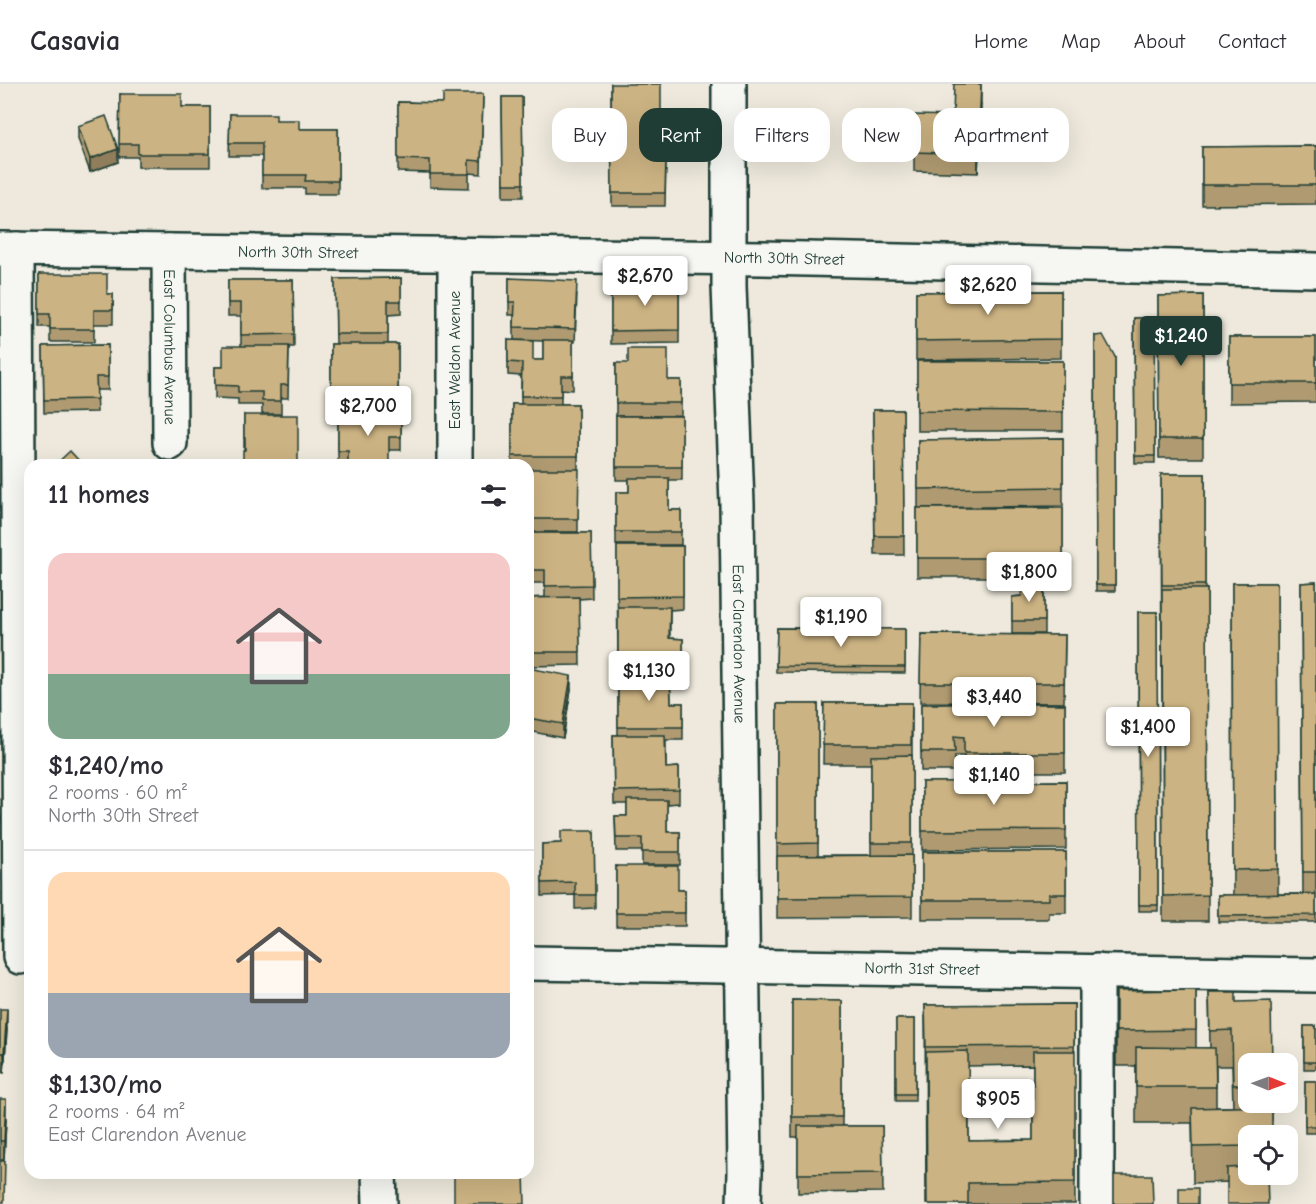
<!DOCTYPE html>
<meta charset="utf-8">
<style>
:root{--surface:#fff;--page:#f7f7f7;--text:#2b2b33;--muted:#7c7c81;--line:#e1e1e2;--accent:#1f3d34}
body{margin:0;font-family:"Comic Neue",sans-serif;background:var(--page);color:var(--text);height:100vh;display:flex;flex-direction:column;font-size:22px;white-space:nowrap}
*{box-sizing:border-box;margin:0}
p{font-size:20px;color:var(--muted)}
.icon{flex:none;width:33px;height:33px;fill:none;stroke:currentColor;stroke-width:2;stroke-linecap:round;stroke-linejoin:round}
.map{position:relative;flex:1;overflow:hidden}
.drawer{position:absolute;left:24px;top:375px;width:510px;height:720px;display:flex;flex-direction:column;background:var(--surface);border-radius:18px;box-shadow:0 6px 24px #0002}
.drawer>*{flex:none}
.hud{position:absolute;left:552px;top:24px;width:570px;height:54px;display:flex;gap:12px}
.needle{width:39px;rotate:91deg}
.buttons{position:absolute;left:1238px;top:969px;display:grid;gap:12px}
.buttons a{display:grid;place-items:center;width:60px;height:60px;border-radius:12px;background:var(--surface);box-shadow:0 6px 24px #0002;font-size:30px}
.price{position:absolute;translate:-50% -51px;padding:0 14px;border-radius:6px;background:#fff;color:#222;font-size:20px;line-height:39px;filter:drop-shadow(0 2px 3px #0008)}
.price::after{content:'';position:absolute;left:50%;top:36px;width:18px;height:14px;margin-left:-9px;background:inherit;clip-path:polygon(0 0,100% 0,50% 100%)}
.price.on{background:var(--accent);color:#fff}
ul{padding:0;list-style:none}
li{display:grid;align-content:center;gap:12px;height:318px;padding:0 24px}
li+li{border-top:2px solid var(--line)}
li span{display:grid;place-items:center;height:186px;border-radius:18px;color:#555}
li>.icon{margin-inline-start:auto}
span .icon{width:108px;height:108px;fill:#fffc;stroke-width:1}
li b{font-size:26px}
h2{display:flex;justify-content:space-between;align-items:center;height:72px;padding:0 24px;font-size:26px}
.tag{padding:0 21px;border-radius:18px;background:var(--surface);box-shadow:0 6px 24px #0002;font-size:21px;line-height:54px}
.tag.on{background:var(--accent);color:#fff}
header{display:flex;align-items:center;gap:36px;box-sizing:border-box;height:84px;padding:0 30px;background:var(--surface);border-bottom:2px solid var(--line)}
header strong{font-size:28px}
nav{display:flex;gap:33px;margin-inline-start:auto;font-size:21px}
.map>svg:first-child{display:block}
</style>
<header>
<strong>Casavia</strong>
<nav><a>Home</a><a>Map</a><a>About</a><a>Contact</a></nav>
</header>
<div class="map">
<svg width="1316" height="1120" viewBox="0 0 1316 1120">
<rect width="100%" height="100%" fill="#eee9dc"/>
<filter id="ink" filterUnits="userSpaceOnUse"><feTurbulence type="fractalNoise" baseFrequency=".0167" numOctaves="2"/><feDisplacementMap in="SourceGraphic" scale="12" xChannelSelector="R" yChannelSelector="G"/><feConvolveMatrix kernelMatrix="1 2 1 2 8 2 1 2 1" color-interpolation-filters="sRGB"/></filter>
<g filter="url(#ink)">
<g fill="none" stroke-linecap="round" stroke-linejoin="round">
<defs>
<g id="minor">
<path id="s1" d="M729,0V202L737,420L745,1089L744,1120"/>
<path id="s2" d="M0,165L762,174L1316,186"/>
<path d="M17,165L20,873"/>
<path id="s3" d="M169,167L170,359"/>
<path d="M455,170V381"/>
<path id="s4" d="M528,879L1316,891"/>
<path d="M1097,887V1120"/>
<path d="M379,1089L380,1120"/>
</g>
</defs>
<use href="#minor" stroke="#1f3d34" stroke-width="38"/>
<use href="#minor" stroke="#f6f6f2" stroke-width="33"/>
</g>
<g fill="#af9a71" stroke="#1f3d34" stroke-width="1.5" fill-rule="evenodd">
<path d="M611,0L661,75H666L665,122H612Z"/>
<path d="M120,10L182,23H210V83H138V73H119Z"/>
<path d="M483,10L481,90L469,89V104L430,103V89L398,88V18L443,19Z"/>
<path d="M502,13H522L523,113H503Z"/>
<path d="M981,20L978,89L914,87V68Z"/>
<path d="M230,30L276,36L299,45H338V110H305V104H262V72H229Z"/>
<path d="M78,42L118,78L90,88L78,55Z"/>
<path d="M1316,62V120L1202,121V63Z"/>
<path d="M39,190L107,210H113V240H94V258H50V243H39Z"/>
<path d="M401,194V230L388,231V260H398V324H331V260H336L335,195Z"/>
<path d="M509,194L577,210L575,258H573V306L561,305V320H578V448H528V381H512V320H521V292L508,291V256L533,276H543V257L514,256V231H509Z"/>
<path d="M228,196H293L294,263H289L288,314H281V330H262V321H238V315L215,314V283H223L241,262V232H228Z"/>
<path d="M611,199H679V259L611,260Z"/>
<path d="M1061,207V274L916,276V208Z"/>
<path d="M1203,211V374H1159L1158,212Z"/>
<path d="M1134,234H1154L1155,379H1135Z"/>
<path d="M1095,252L1115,273V507H1096Z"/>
<path d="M1229,253H1316V318L1229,319Z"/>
<path d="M108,261V306H96L97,328L44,329L43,262Z"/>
<rect x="917" y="277" width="146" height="70"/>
<path d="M616,279L668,296H681V332H616Z"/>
<path d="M873,326H903L904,471H875Z"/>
<path d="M338,330H401V366H389L348,380H338Z"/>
<path d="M244,331L298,381L244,366Z"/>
<path d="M616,332H682V396H669V426H681V461H616V408H629V396H616Z"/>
<path d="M1063,354V422L920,424H1063V493H917V424H918V356Z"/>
<path d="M1161,390H1205V505H1207L1208,837H1163Z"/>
<path d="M528,449H591L592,514L579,515L580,581L528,582V514L545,513V499H528Z"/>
<path d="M617,462H683V525L670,526V554L683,555V591H670L671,619H683V656H666V684L679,683V719L667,720V748H680V781H642V767H616L615,732H627V720H614L613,651H618V602H630V590H618Z"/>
<path d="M1044,498V550H1012V513L1021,512Z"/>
<path d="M1316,498V838H1218V811H1233L1232,499H1277L1278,810H1303L1301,499Z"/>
<path d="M1138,528H1157L1158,827H1139Z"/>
<path d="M777,544L905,545V589L776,588Z"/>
<path d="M921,550L1065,551L1064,619L920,618Z"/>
<path d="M528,584L571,605L563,654L528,647Z"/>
<path d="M824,619H912V833L777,834V620H818V771H871V680H823Z"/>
<path d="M921,620H1065V688H964V672H955V687H921Z"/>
<path d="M1066,697V765L922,766V698Z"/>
<path d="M594,747L595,824L575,825V811L542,812V760L561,759Z"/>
<path d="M922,768H1066V829H1049V835H922Z"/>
<path d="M616,782L678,806H685V842H616Z"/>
<path d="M1196,906V964H1210L1209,908L1236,918L1248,980V1018H1272V1036L1248,1052V1090H1272V1097L1193,1099L1192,1039H1136V982H1116V907ZM1216,982H1232L1233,1023H1216Z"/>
<path d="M792,916L842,917V1042H882L883,1108L798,1109V1053H792Z"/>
<path d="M1074,920L1075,1120H926L925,921ZM1033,981V1056L969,1057L968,982Z"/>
<path d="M0,925L7,945L4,989L0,988Z"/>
<rect x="896" y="935" width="19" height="82"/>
<rect x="1304" y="942" width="12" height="43"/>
<rect x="1305" y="997" width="11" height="52"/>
<path d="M0,1015L6,1035L4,1076H0Z"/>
</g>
<g fill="#8f7d5c" stroke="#1f3d34" stroke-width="1.5">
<path d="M981,0V20L978,89V70Z"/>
<path d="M118,65V78L90,88V75Z"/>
<path d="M571,592V605L563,654V640Z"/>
<path d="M7,925V945L4,989V969Z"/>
<path d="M6,1015V1035L4,1076V1057Z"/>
</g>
<g fill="#ccb383" stroke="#1f3d34" stroke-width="1.5">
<path d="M611,0H661V75H666L665,109H612Z"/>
<path d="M954,0H981L978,70L914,68L915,31L953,32Z"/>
<path d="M120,10H182V23H210V70H138V60H119Z"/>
<path d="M443,10H483L481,77L469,76V90H430V76L398,75V18L443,19Z"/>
<path d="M502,13H522L523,100H503Z"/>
<path d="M230,30H276V36H299V45H338V97H305L306,91H262V59H229Z"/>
<path d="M106,32L118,65L90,75L78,42Z"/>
<path d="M1316,62V101H1202V63Z"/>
<path d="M39,190H107V210H113V226H94V245H50V230H39Z"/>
<path d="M401,194V217H388V250H336L335,195Z"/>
<path d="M509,194L577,197L575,245L514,243L515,218H509Z"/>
<path d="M228,196H293L294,250L241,251V219H228Z"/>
<path d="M611,199H679V246L611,247Z"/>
<path d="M1061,207V255L916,257V208Z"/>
<path d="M1203,211V355H1159L1158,212Z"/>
<path d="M1134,234H1154L1155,372H1135Z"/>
<path d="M1103,251L1115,273V501H1096L1095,252Z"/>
<rect x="1229" y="253" width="87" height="46"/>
<path d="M508,256L533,257V276H543V256H573V292H561V312H521L522,279L508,278Z"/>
<rect x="331" y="260" width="67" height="51"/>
<path d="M108,261V293H96L97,315L44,316L43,262Z"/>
<path d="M223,262H289L288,301H281V317H262V308H238V302L215,301V283H223Z"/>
<path d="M628,265H668V296H681V319H616V279H628Z"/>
<path d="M917,277H1063V328L917,327Z"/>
<rect x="512" y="320" width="66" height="52"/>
<path d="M873,326H903L904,452H875Z"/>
<path d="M338,330H401V353H389V381H348V367H338Z"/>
<path d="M244,331H298V381H243V366H245V354H244Z"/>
<rect x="616" y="332" width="66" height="51"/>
<path d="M1063,354V403L918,405V356Z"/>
<path d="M70,367L83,381H55Z"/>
<path d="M528,385H579L578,435H528Z"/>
<path d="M1161,390H1205V501H1162Z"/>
<path d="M629,394H669V426H681V448H616V408H629Z"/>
<rect x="917" y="424" width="146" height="50"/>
<path d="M528,449H591L592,501L545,502V486H528Z"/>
<path d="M617,462H683V512L617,513Z"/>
<path d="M1021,498H1044V537H1012V513L1022,512Z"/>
<path d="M1316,498V788H1303L1301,499Z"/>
<path d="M1232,499H1277L1278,785L1233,786Z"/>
<path d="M1162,505H1207L1208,811L1163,812Z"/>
<path d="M579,513L580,568H528V514Z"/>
<path d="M618,523H670L669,554L683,555V578L618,577Z"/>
<path d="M1138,528H1157L1158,821H1139Z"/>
<path d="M777,544L905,545V583L776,582Z"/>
<path d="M921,550L1065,551L1064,599H920Z"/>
<path d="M528,584L571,592L563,640L528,634Z"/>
<path d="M630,587H670L671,619H683V643H618V602H630Z"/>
<path d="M824,619H912L911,661H823Z"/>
<path d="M777,620H818V759L777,760Z"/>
<path d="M921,620H1065V669H964V653L954,652L955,668H921Z"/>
<path d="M613,651H665L666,684L679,683V706L614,707Z"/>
<path d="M912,671V759H871V672Z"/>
<path d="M1066,697V746L922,747V698Z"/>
<path d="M627,716H667V748H680V768H642V754H616L615,732H627Z"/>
<path d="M561,747H594L595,811H575V798L542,799V760L561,759Z"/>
<path d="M922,768H1066V810H1049V816H922Z"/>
<path d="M912,771V813L777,814V772Z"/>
<path d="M616,782H678V806H685V829H616Z"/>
<path d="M1316,810V831L1218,832V811Z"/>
<path d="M1196,906V946L1116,947V907Z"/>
<path d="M1209,908H1236V918L1271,917L1272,980H1248V1000L1233,1001L1232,946L1210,947Z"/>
<path d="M792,916L842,917V1033H792Z"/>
<path d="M1074,920V962L926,963L925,921Z"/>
<path d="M0,925H7L4,969H0Z"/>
<rect x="896" y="935" width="19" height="75"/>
<rect x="1304" y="942" width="12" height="36"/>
<path d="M1136,963L1215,964L1216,1003H1136Z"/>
<path d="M968,967L969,1057L1033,1056V967H1075V1098L968,1099V1120H927L926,968Z"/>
<rect x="1305" y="997" width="11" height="45"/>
<path d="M0,1015H6L4,1057H0Z"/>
<path d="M1272,1022V1052H1248V1062L1193,1063L1192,1024Z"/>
<path d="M798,1042H882L883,1089L798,1090Z"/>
<path d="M0,1077H5L4,1118H0Z"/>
<path d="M1248,1083V1090H1267L1268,1120H1227V1084Z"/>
<path d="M454,1089H524L525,1120H454Z"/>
<path d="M1114,1091H1152L1153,1120H1114Z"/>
<rect x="1179" y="1104" width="19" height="16"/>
</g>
</g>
<g text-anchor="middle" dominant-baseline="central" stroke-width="4.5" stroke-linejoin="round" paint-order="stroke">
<g font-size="16" fill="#1f3d34" stroke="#f6f6f2">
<text stroke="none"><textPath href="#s2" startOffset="298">North 30th Street</textPath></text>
<text stroke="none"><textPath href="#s2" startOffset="784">North 30th Street</textPath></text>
<text stroke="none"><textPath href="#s3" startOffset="96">East Columbus Avenue</textPath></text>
<text transform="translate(455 276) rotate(-90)">East Weldon Avenue</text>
<text stroke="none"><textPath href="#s1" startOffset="560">East Clarendon Avenue</textPath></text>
<text stroke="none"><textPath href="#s4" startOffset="394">North 31st Street</textPath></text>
</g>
</g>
</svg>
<div class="buttons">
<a><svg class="needle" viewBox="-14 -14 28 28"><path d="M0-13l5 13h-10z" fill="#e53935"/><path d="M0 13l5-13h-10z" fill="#7c7c81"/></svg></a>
<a><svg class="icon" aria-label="locate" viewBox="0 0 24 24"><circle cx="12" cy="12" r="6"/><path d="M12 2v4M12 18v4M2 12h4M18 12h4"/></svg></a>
</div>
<b class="price" style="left:645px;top:223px">$2,670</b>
<b class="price" style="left:988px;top:232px">$2,620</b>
<b class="price on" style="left:1181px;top:283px">$1,240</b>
<b class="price" style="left:368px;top:353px">$2,700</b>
<b class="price" style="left:1029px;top:519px">$1,800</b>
<b class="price" style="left:841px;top:564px">$1,190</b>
<b class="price" style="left:649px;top:618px">$1,130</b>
<b class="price" style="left:994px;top:644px">$3,440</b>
<b class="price" style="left:1148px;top:674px">$1,400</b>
<b class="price" style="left:994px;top:722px">$1,140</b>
<b class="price" style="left:998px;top:1046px">$905</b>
<div class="hud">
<a class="tag">Buy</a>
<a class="tag on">Rent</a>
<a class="tag">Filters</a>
<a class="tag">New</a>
<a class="tag">Apartment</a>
</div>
<section class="drawer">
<h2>11 homes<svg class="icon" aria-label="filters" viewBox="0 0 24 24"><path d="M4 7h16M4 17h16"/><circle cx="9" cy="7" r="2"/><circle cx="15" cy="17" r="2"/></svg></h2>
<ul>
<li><span style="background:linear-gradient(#f6c9c9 65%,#7fa58c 0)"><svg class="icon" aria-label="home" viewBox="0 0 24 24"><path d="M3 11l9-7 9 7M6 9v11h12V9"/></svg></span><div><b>$1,240/mo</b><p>2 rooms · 60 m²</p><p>North 30th Street</p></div></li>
<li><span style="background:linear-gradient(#ffd9b3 65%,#9aa5b1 0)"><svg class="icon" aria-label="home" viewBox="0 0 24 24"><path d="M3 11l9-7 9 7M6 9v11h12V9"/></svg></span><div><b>$1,130/mo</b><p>2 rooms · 64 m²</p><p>East Clarendon Avenue</p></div></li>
</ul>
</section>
</div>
